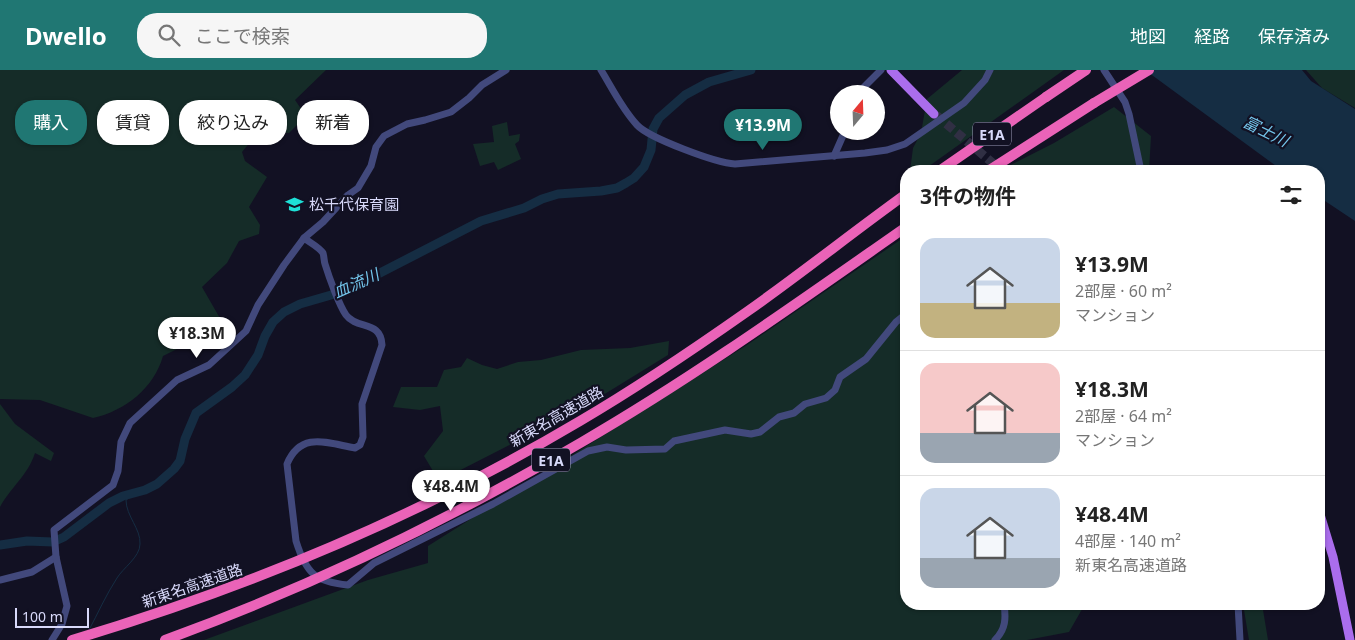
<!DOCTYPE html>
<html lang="ja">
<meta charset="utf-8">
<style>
:root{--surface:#fff;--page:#f6f6f6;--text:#222;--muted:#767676;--line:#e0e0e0;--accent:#207773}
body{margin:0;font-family:"Noto Sans","Noto Sans JP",sans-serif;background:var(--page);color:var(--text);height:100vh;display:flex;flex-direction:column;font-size:19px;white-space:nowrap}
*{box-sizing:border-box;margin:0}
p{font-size:16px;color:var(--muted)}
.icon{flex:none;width:28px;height:28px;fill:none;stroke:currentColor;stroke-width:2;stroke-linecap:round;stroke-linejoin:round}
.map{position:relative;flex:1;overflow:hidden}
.drawer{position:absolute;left:900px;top:95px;width:425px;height:445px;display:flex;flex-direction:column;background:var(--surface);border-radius:20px;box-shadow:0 1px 4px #0004}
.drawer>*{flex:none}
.banner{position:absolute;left:15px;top:30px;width:475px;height:45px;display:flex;gap:10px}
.needle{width:32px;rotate:19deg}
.fabs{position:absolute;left:830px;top:15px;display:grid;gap:10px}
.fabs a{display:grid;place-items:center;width:55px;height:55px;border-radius:50%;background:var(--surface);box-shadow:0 1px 4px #0004;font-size:25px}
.scale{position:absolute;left:15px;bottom:12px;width:74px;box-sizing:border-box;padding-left:5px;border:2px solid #d8d9fa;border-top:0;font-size:14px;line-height:18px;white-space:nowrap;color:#d8d9fa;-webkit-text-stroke:4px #121123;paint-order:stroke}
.price{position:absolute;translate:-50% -42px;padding:0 11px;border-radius:18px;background:#fff;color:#222;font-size:16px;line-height:32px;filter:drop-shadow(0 1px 2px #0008)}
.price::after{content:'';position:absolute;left:50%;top:30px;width:15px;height:11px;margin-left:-8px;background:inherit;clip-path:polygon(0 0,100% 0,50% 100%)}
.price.current{background:var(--accent);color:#fff}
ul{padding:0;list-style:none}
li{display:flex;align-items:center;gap:15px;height:125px;padding:0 20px}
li+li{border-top:1px solid var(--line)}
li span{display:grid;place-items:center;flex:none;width:140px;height:100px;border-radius:15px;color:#555}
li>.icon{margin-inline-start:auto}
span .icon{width:60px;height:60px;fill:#fffc;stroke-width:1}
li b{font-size:21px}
h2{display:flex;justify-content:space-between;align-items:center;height:60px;padding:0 20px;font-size:21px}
.tag{padding:0 18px;border-radius:20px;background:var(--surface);box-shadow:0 1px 4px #0004;font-size:18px;line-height:45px}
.tag.current{background:var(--accent);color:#fff}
header{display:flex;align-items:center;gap:30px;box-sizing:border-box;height:70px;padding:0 25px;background:var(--accent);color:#fff}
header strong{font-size:24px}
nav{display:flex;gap:28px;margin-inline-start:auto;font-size:18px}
.search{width:350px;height:45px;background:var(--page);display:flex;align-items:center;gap:12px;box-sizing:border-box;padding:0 18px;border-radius:20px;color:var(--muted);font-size:19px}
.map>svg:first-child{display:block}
</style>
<header>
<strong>Dwello</strong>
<div class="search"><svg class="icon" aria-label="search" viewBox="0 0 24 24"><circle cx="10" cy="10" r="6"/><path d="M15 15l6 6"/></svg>ここで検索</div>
<nav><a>地図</a><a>経路</a><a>保存済み</a></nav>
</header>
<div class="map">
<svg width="1355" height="570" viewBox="0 0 1355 570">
<rect width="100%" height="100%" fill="#121123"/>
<g fill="#152c28">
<path d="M0,0H326L295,30L306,46L289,63L260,60L242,82L245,91L267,107L249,137L260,155L259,164L239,171L227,193L202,217L221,250L205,265L163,286C154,318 125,341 93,348L40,330L0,329Z"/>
<path d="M962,0H1064L932,94L920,101H910L913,78L921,63L927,29Z"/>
<path d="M1306,0H1355V38L1322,18Z"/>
<path d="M1114,37L1151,66L1149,101H999L1054,73Z"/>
<path d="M507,52L509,66L520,64L519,71L515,74L521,89L498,100L494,92L480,96L473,74L494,72L492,56Z"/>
<path d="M906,166V534H1085L1069,562L1027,570H204L368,510L428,493V476L747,275Z"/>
<path d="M669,271L668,285L582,338L439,411L424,386L443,361L440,336L420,340L393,337L401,317H437L444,300L461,297L467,288L482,295L497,299L518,292L541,290L581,280L630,278Z"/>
<path d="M0,334L15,354L54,383L51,391L35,383C28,405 11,417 0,437Z"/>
<path d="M1243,534H1262L1268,570H1249Z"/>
</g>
<path fill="#152d43" d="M1145,0H1302L1311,11L1355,39V151L1319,127V101H1283Z"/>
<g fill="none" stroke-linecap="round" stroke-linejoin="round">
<path stroke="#152d43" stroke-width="1" d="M89,560C98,543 106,525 117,508C123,498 140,487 140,474C141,459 126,446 126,430L135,424"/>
<path stroke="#152d43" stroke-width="9" d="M0,475L27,471L53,472L64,467L109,433L123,426L145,420L157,414L174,399L180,391L185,369L196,343L232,317L245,305L258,285L265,266L273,252L284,242L300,234L345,221L481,151L524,138L542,129L558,124L601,121L617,118L626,113L634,108L644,97L651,80L653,59L659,48L685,25L709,12L751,0"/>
<path stroke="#302f43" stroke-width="9" stroke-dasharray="9 4.5" stroke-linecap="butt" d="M936,45L1002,101"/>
<g stroke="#42497c" stroke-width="7">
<path d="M601,0C612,18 622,39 637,55C649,68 716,93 735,94L865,83L887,80L905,74L964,33L985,10L990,0"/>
<path d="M1104,0L1125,32L1129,44L1141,101"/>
<path d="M861,24L863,18L881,0"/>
<path d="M834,86L845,61"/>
<path d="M304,168L323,152L348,125L358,118L371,96L376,77L384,66L407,54L425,50L451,42L469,28L482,15L506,0"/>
<path d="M0,510L32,502L56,487"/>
<path d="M1238,534L1240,570"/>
<path d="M52,570L62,554L67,536L56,487L54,460L113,415L118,401L121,372L130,353L177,310L209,295L246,261L258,235L284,195L304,168C309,172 319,177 323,183C324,186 324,191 325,194C329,207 339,235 346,245C357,260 381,250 382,275L362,334L363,367L360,375L355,378C327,373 301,361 287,394L296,471C306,503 315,512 348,515L374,493L493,434L588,381L607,377L626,380L665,379L674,371L725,360L751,364L760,362L779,347L794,343L805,334L826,328L835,320L840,307L866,289L896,252L906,244"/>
<path d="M995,570C1006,559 1006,548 1004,534"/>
</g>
<g stroke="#aa6dec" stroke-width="9">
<path d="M891,0L934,44"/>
<path d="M1319,441L1333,487L1350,570"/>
</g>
<g stroke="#ea63b8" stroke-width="10">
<path d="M1046,27L1086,0"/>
<path d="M988,101L1094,33"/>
</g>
<g stroke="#ea63b8" stroke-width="10">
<path d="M1094,33L1149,0"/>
<path d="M939,101L1046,27"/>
<path d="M72,570C250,517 420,446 580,351C638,317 694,279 748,241C802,203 853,162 906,124"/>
<path d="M165,570C310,517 449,450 582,372C694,307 800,231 906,157"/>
</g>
</g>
<defs>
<symbol id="school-bare" viewBox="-9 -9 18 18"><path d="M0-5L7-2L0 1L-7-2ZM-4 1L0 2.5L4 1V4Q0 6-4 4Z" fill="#1ee0d7" stroke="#121123" stroke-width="2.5" paint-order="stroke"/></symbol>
</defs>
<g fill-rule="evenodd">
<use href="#school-bare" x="282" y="122" width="25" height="25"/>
</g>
<g text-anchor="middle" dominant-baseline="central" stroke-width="4.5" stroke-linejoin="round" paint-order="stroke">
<g fill="#121123" stroke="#9d9dba" stroke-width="1">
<rect x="973" y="52.5" width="38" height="23" rx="4"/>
<rect x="532" y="378.5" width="38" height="23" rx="4"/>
</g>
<g font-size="14" font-weight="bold" fill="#d8d9fa">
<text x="992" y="64">E1A</text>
<text x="551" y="390">E1A</text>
</g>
<g font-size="15" fill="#d8d9fa" stroke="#121123" text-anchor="start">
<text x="309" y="134">松千代保育園</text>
</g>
<g font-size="15" fill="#d8d9fa" stroke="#121123">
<text transform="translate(556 346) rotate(-30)">新東名高速道路</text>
<text transform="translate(192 515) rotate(-19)">新東名高速道路</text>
</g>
<g font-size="16" font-style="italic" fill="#74c6ec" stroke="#121123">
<text transform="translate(1266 61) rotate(26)">富士川</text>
<text transform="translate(356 213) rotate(-24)">血流川</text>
</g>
</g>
</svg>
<div class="fabs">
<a><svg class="needle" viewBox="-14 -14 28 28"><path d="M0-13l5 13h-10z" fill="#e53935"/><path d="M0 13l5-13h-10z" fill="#767676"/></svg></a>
</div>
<div class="scale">100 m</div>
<b class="price current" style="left:763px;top:81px">¥13.9M</b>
<b class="price" style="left:197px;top:289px">¥18.3M</b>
<b class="price" style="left:451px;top:442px">¥48.4M</b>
<div class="banner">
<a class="tag current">購入</a>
<a class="tag">賃貸</a>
<a class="tag">絞り込み</a>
<a class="tag">新着</a>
</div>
<section class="drawer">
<h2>3件の物件<svg class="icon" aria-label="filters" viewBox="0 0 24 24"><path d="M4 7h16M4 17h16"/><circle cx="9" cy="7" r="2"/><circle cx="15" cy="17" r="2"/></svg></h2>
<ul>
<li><span style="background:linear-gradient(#c9d6e8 65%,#c2b280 0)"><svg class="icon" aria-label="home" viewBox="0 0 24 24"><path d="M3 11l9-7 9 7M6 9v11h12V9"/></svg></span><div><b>¥13.9M</b><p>2部屋 · 60 m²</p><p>マンション</p></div></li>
<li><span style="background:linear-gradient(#f6c9c9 70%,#9aa5b1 0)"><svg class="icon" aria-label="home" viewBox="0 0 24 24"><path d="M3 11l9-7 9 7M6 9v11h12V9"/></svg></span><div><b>¥18.3M</b><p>2部屋 · 64 m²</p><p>マンション</p></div></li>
<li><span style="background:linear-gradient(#c9d6e8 70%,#9aa5b1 0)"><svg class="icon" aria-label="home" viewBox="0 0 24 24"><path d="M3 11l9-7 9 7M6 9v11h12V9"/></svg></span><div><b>¥48.4M</b><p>4部屋 · 140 m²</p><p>新東名高速道路</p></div></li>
</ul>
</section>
</div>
